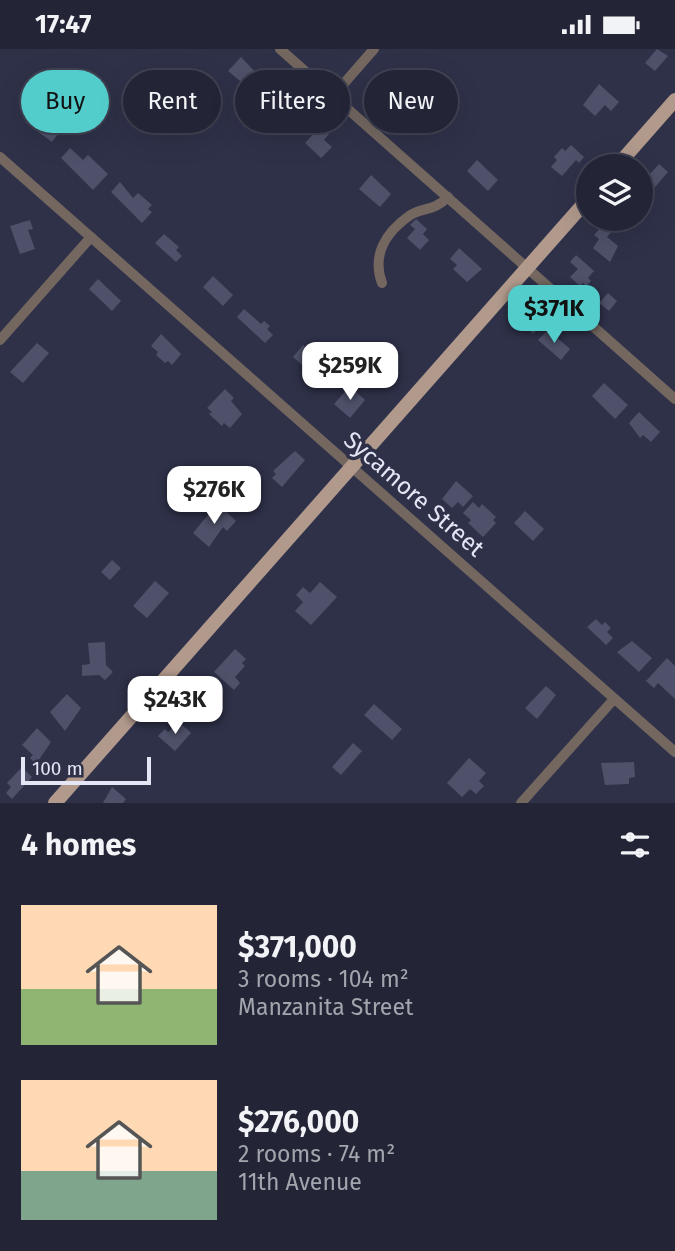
<!DOCTYPE html>
<meta charset="utf-8">
<style>
:root{--surface:#232537;--page:#2f3142;--text:#f1f3f6;--muted:#a3a5ad;--line:#404252;--accent:#53cdcb}
body{margin:0;font-family:"Fira Sans",sans-serif;background:var(--page);color:var(--text);height:100vh;display:flex;flex-direction:column;font-size:26px;white-space:nowrap}
*{box-sizing:border-box;margin:0}
p{font-size:23px;color:var(--muted)}
.icon{flex:none;width:38px;height:38px;fill:none;stroke:currentColor;stroke-width:2;stroke-linecap:round;stroke-linejoin:round}
.map{position:relative;height:754px;overflow:hidden}
.drawer{display:flex;flex-direction:column;background:var(--surface);flex:1}
.drawer>*{flex:none}
.top-card{position:absolute;left:21px;top:21px;width:634px;height:63px;display:flex;gap:14px}
.buttons{position:absolute;left:576px;top:105px;display:grid;gap:14px}
.buttons a{display:grid;place-items:center;width:77px;height:77px;border-radius:50%;background:var(--surface);box-shadow:0 7px 28px #0002,0 0 0 2px var(--line);font-size:35px}
.scale{position:absolute;left:21px;bottom:18px;width:130px;box-sizing:border-box;padding-left:7px;border:4px solid #e4e6f5;border-top:0;font-size:19px;line-height:24px;white-space:nowrap;color:#e4e6f5;-webkit-text-stroke:5px #2f3149;paint-order:stroke}
.price{position:absolute;translate:-50% -60px;padding:0 16px;border-radius:14px;background:#fff;color:#222;font-size:23px;line-height:46px;filter:drop-shadow(0 2px 4px #0008)}
.price::after{content:'';position:absolute;left:50%;top:42px;width:21px;height:16px;margin-left:-10px;background:inherit;clip-path:polygon(0 0,100% 0,50% 100%)}
.price.active{background:var(--accent);color:#111}
ul{padding:0;list-style:none}
li{display:flex;align-items:center;gap:21px;height:175px;padding:0 21px}
li span{display:grid;place-items:center;flex:none;width:196px;height:140px;border-radius:0px;color:#555}
li>.icon{margin-inline-start:auto}
span .icon{width:84px;height:84px;fill:#fffc;stroke-width:1}
li b{font-size:30px}
h2{display:flex;justify-content:space-between;align-items:center;height:84px;padding:0 21px;font-size:30px}
.pill{padding:0 24px;border-radius:32px;background:var(--surface);box-shadow:0 7px 28px #0002,0 0 0 2px var(--line);font-size:24px;line-height:63px}
.pill.active{background:var(--accent);color:#111}
.status{display:flex;justify-content:space-between;align-items:center;height:49px;padding:0 35px;background:var(--surface);direction:ltr}
.status svg{height:19px;fill:currentColor}
.map>svg:first-child{display:block}
</style>
<div class="status"><b>17:47</b><svg viewBox="0 0 49 12"><path d="M0 12V9h3v3zM5 12V6h3v6zM10 12V3h3v9zM15 12V0h3v12zM26 1h20v11H26zM47 4h2v5h-2z"/></svg></div>
<div class="map">
<svg width="675" height="754" viewBox="0 0 675 754">
<rect width="100%" height="100%" fill="#2f3149"/>
<g fill="#4e5169">
<path d="M657,0L668,7L655,22L645,14Z"/>
<path d="M241,8L261,29L251,41L228,22Z"/>
<path d="M414,21L420,31L408,38L416,55L403,63L388,36Z"/>
<path d="M599,35L619,53L611,62L605,56L595,67L583,56Z"/>
<path d="M288,48L303,61L296,68L290,64L286,69L280,63L285,58L282,55Z"/>
<path d="M38,58L57,75L55,78L60,82L52,93L25,73Z"/>
<path d="M321,77L329,85L324,91L332,98L321,109L305,94Z"/>
<path d="M571,96L584,108L579,114L576,111L562,127L551,118L557,111L554,108L562,99L565,102Z"/>
<path d="M70,99L83,111L88,106L108,125L93,141L61,109Z"/>
<path d="M477,111L498,131L488,142L467,122Z"/>
<path d="M659,115L668,123L650,144L640,136Z"/>
<path d="M371,126L391,145L380,158L359,140Z"/>
<path d="M120,133L133,149L138,144L152,156L148,160L152,163L142,174L111,143Z"/>
<path d="M640,165L644,168L637,174L634,171L626,181L616,172L640,170Z"/>
<path d="M416,170L427,180L423,185L429,191L420,201L407,189L415,180L410,176Z"/>
<path d="M30,171L33,180L28,181L35,200L20,205L10,177Z"/>
<path d="M604,175L612,182L607,188L618,197L610,213L593,199L599,190L594,186Z"/>
<path d="M164,185L179,198L176,201L182,207L176,213L155,194Z"/>
<path d="M459,199L482,220L467,233L453,220L457,216L450,210Z"/>
<path d="M576,206L594,222L588,229L591,232L586,237L583,234L580,237L570,228L578,220L570,213Z"/>
<path d="M213,227L233,246L223,257L203,238Z"/>
<path d="M98,230L121,252L112,262L89,240Z"/>
<path d="M608,244L617,252L609,262L599,254Z"/>
<path d="M522,254L542,276L533,285L513,263Z"/>
<path d="M244,260L261,275L264,272L270,277L267,280L273,286L265,294L237,268Z"/>
<path d="M548,281L570,300L561,311L538,291Z"/>
<path d="M161,285L181,305L172,316L168,312L165,314L156,306L158,303L151,297Z"/>
<path d="M37,294L49,304L23,334L10,323Z"/>
<path d="M303,296L318,309L321,306L328,312L310,333L302,326L307,320L293,308Z"/>
<path d="M604,334L628,356L615,370L592,347Z"/>
<path d="M350,337L365,351L350,369L334,355Z"/>
<path d="M225,340L234,349L231,352L242,365L230,379L224,374L222,377L209,365L212,363L207,359Z"/>
<path d="M639,363L660,383L651,393L643,386L640,389L629,374Z"/>
<path d="M295,402L305,411L282,438L272,429L276,425L273,422Z"/>
<path d="M456,432L473,447L463,458L458,453L452,459L442,450Z"/>
<path d="M473,453L479,459L482,455L496,468L493,471L496,474L483,488L468,474L471,471L463,464Z"/>
<path d="M221,458L236,472L227,482L223,478L209,498L193,484L212,461L216,464Z"/>
<path d="M525,462L544,480L533,492L514,474Z"/>
<path d="M112,511L121,519L110,531L101,523Z"/>
<path d="M155,532L169,544L147,569L133,557Z"/>
<path d="M320,533L337,548L311,576L295,562L303,553L296,546L303,538L310,544Z"/>
<path d="M596,570L602,576L605,573L611,579L607,583L613,589L606,596L587,578Z"/>
<path d="M632,592L652,609L639,623L617,603Z"/>
<path d="M105,593L106,616L113,623L105,631L99,626L82,627V616L90,615L88,594Z"/>
<path d="M235,600L246,610L242,614L245,617L235,628L240,634L234,641L214,623Z"/>
<path d="M667,609L675,617V650L658,634L654,639L646,632Z"/>
<path d="M546,637L556,646L537,670L525,659Z"/>
<path d="M67,645L81,659L65,682L50,663Z"/>
<path d="M374,655L402,680L392,691L364,666Z"/>
<path d="M179,673L191,684L175,702L158,687L165,680L168,683Z"/>
<path d="M37,679L51,693L36,715L30,709L33,706L22,696Z"/>
<path d="M353,694L362,702L341,726L332,718Z"/>
<path d="M469,709L486,724L479,732L484,737L476,745L470,740L462,748L447,734Z"/>
<path d="M634,713L635,728L629,729V735L605,736L601,714Z"/>
<path d="M22,718L32,728L12,750L6,744L11,738L7,734Z"/>
<path d="M112,738L126,750L123,754H103Z"/>
</g>
<g fill="none" stroke-linecap="round" stroke-linejoin="round">
<g stroke="#736760" stroke-width="10">
<path d="M280,0L675,350"/>
<path d="M333,47L374,0"/>
<path d="M0,108L675,703"/>
<path d="M382,234C372,207 385,184 409,167C423,157 432,164 448,148"/>
<path d="M0,291L91,188"/>
<path d="M521,754L614,650"/>
</g>
<g stroke="#b1998c" stroke-width="14">
<path d="M617,117L675,51"/>
<path d="M55,754L588,150"/>
</g>
</g>
<g text-anchor="middle" dominant-baseline="central" stroke-width="7" stroke-linejoin="round" paint-order="stroke">
<g font-size="24" fill="#e4e6f5" stroke="#2f3149">
<text transform="translate(414 445) rotate(41)">Sycamore Street</text>
</g>
</g>
</svg>
<div class="buttons">
<a><svg class="icon" aria-label="layers" viewBox="0 0 24 24"><path d="M12 4l9 5-9 5-9-5zM3 14l9 5 9-5"/></svg></a>
</div>
<div class="scale">100 m</div>
<b class="price active" style="left:554px;top:296px">$371K</b>
<b class="price" style="left:350px;top:353px">$259K</b>
<b class="price" style="left:214px;top:477px">$276K</b>
<b class="price" style="left:175px;top:687px">$243K</b>
<div class="top-card">
<a class="pill active">Buy</a>
<a class="pill">Rent</a>
<a class="pill">Filters</a>
<a class="pill">New</a>
</div>
</div>
<section class="drawer">
<h2>4 homes<svg class="icon" aria-label="filters" viewBox="0 0 24 24"><path d="M4 7h16M4 17h16"/><circle cx="9" cy="7" r="2"/><circle cx="15" cy="17" r="2"/></svg></h2>
<ul>
<li><span style="background:linear-gradient(#ffd9b3 60%,#8fb573 0)"><svg class="icon" aria-label="home" viewBox="0 0 24 24"><path d="M3 11l9-7 9 7M6 9v11h12V9"/></svg></span><div><b>$371,000</b><p>3 rooms · 104 m²</p><p>Manzanita Street</p></div></li>
<li><span style="background:linear-gradient(#ffd9b3 65%,#7fa58c 0)"><svg class="icon" aria-label="home" viewBox="0 0 24 24"><path d="M3 11l9-7 9 7M6 9v11h12V9"/></svg></span><div><b>$276,000</b><p>2 rooms · 74 m²</p><p>11th Avenue</p></div></li>
</ul>
</section>
